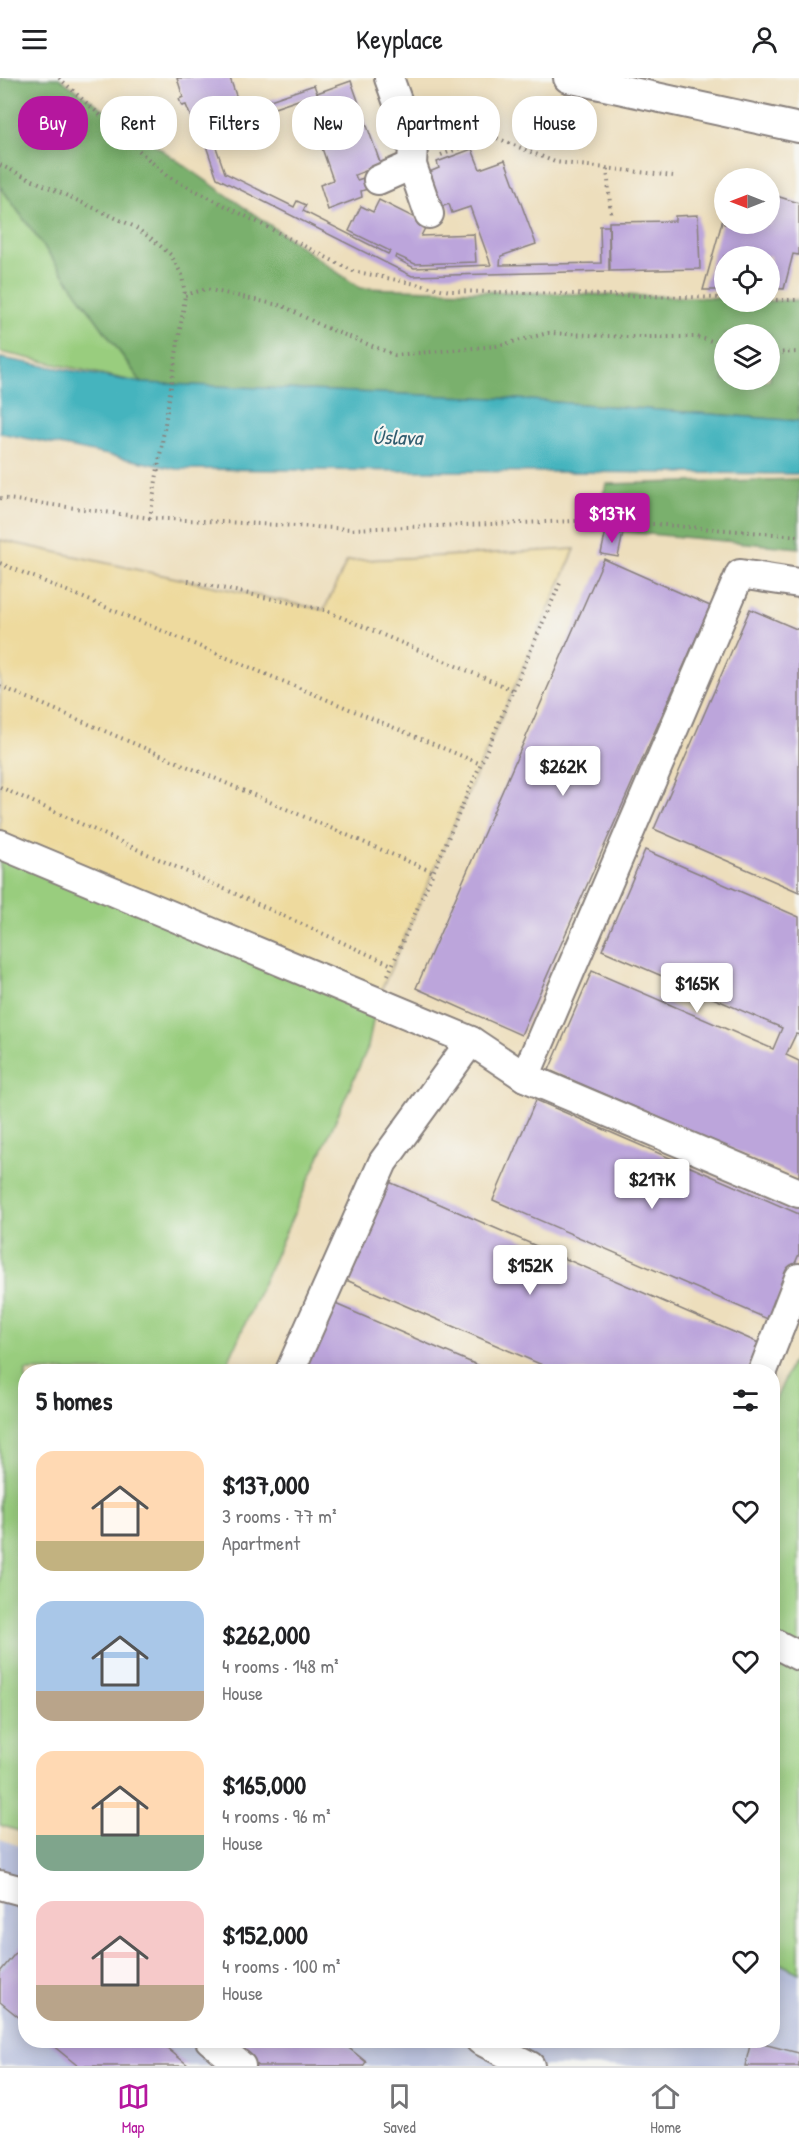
<!DOCTYPE html>
<meta charset="utf-8">
<style>
:root{--surface:#fff;--page:#f2f2f2;--text:#202124;--muted:#757577;--line:#e0e0e0;--accent:#b5179e}
body{margin:0;font-family:"Patrick Hand",sans-serif;background:var(--page);color:var(--text);height:100vh;display:flex;flex-direction:column;font-size:22px;white-space:nowrap}
*{box-sizing:border-box;margin:0}
p{font-size:20px;color:var(--muted)}
.icon{flex:none;width:33px;height:33px;fill:none;stroke:currentColor;stroke-width:2;stroke-linecap:round;stroke-linejoin:round}
.map{position:relative;flex:1;overflow:hidden}
.side{position:absolute;left:18px;top:1286px;width:762px;height:684px;display:flex;flex-direction:column;background:var(--surface);border-radius:24px;box-shadow:0 3px 15px #0003}
.side>*{flex:none}
.guide{position:absolute;left:18px;top:18px;width:764px;height:54px;display:flex;gap:12px}
.needle{width:39px;rotate:270deg}
.controls{position:absolute;left:714px;top:90px;display:grid;gap:12px}
.controls a{display:grid;place-items:center;width:66px;height:66px;border-radius:50%;background:var(--surface);box-shadow:0 3px 15px #0003;font-size:30px}
.price{position:absolute;translate:-50% -51px;padding:0 14px;border-radius:6px;background:#fff;color:#222;font-size:20px;line-height:39px;filter:drop-shadow(0 2px 3px #0008)}
.price::after{content:'';position:absolute;left:50%;top:36px;width:18px;height:14px;margin-left:-9px;background:inherit;clip-path:polygon(0 0,100% 0,50% 100%)}
.price.on{background:var(--accent);color:#fff}
ul{padding:0;list-style:none}
li{display:flex;align-items:center;gap:18px;height:150px;padding:0 18px}
li span{display:grid;place-items:center;flex:none;width:168px;height:120px;border-radius:18px;color:#555}
li>.icon{margin-inline-start:auto}
span .icon{width:72px;height:72px;fill:#fffc;stroke-width:1}
li b{font-size:26px}
h2{display:flex;justify-content:space-between;align-items:center;height:72px;padding:0 18px;font-size:26px}
.pill{padding:0 21px;border-radius:24px;background:var(--surface);box-shadow:0 3px 15px #0003;font-size:21px;line-height:54px}
.pill.on{background:var(--accent);color:#fff}
header{display:flex;justify-content:space-between;align-items:center;height:78px;padding:0 18px;background:var(--surface);font-size:27px;font-weight:600}
.dock{display:flex;justify-content:space-around;align-items:center;height:84px;border-top:2px solid var(--line);background:var(--surface);font-size:16px;color:var(--muted)}
.dock a{display:grid;justify-items:center;gap:3px}
.dock .on{color:var(--accent)}
.map>svg:first-child{display:block}
</style>
<header><svg class="icon" aria-label="menu" viewBox="0 0 24 24"><path d="M4 6h16M4 12h16M4 18h16"/></svg>Keyplace<svg class="icon" aria-label="person" viewBox="0 0 24 24"><circle cx="12" cy="8" r="4"/><path d="M4 21q1-7 8-7t8 7"/></svg></header>
<div class="map">
<svg width="799" height="1988" viewBox="0 0 799 1988">
<rect width="100%" height="100%" fill="#f6f6f2"/>
<filter id="ink" filterUnits="userSpaceOnUse"><feTurbulence type="fractalNoise" baseFrequency=".0167" numOctaves="2"/><feDisplacementMap in="SourceGraphic" scale="12" xChannelSelector="R" yChannelSelector="G"/><feConvolveMatrix kernelMatrix="1 2 1 2 8 2 1 2 1" color-interpolation-filters="sRGB"/></filter>
<filter id="wash" filterUnits="userSpaceOnUse"><feTurbulence type="fractalNoise" baseFrequency=".008" numOctaves="4" result="noise"/><feDisplacementMap in="SourceGraphic" scale="24" xChannelSelector="R" yChannelSelector="G"/><feGaussianBlur stdDeviation="1.35" result="paint"/><feColorMatrix in="noise" values="0 0 0 0 0 0 0 0 0 0 0 0 0 0 0 0 0 1.4 0 .05"/><feComposite in="paint" operator="in"/></filter>
<g filter="url(#wash)">
<rect width="100%" height="100%" fill="#eddebc"/>
<path fill="#bcc3de" d="M0,1761L25,1770L26,1962H772L773,1882L799,1895V1988H0Z"/>
<g fill="#99cd7e" stroke="#5e785c" stroke-width="1.5">
<path d="M0,108L142,305L0,274Z"/>
<path d="M0,766L377,922L368,969L224,1293H26L25,1755L0,1747Z"/>
<path d="M799,1269V1895L773,1882L772,1330Z"/>
</g>
<g fill="#7ab06d" stroke="#4e6954" stroke-width="1.5" fill-rule="evenodd">
<path d="M0,0H59L360,210L724,220V224L799,222V343L516,321L142,305L0,108ZM724,256H770V302H724Z"/>
<path d="M799,401V470L606,452L587,453L607,406Z"/>
</g>
<path fill="#eeda9e" stroke="#887e6c" stroke-width="1.5" d="M0,462L324,532L347,483L575,471L377,922L0,766Z"/>
<path fill="#44b4be" stroke="#336b7c" stroke-width="1.5" d="M0,280L142,305L516,321L799,343V396L176,391L0,355Z"/>
<g id="blocks">
<g fill="#bca5db">
<path d="M177,0H230L241,32L314,7L317,15L351,3L381,87L355,97L357,102L370,98L374,109L361,113L362,119L328,132L320,107L333,102L315,50L310,52L307,43L312,41L304,20L210,52L225,95L294,129L297,123L306,127L303,133L388,176L390,173L349,153L361,128L373,134L379,122L427,146L421,158L474,156L476,184L415,186L396,177L395,180L414,190L491,187L470,129L452,135L449,126L438,130L427,95L439,90L437,84L472,71L480,91L505,82L536,166L501,178L500,187L601,185L600,148H609V193L412,198L217,100L201,53L197,55L186,27L182,28L179,21L183,19Z"/>
<path d="M770,116L799,125V177L793,176L784,211L770,210V178H724V212H703L724,137V146H770Z"/>
<path d="M698,137L700,191L610,193L609,144L675,143V138Z"/>
<path d="M606,452L623,455L618,479L601,476Z"/>
<path d="M604,481L710,528L521,957L416,910Z"/>
<path d="M750,531L799,552V814L654,751Z"/>
<path d="M645,772L799,839V957L796,956L786,977L799,983V1100L549,992L592,893L773,971L782,950L602,872Z"/>
<path d="M536,1022L799,1136V1176L770,1242L493,1122Z"/>
<path d="M387,1103L761,1266L749,1293H556L344,1201Z"/>
<path d="M333,1225L491,1293H303Z"/>
<path d="M26,1862V1945L0,1924V1894Z"/>
<path d="M46,1962H157L189,1988H78Z"/>
<path d="M227,1962H339L366,1984L363,1988H259Z"/>
<path d="M751,1963L799,1975V1988H745Z"/>
</g>
</g>
</g>
<g filter="url(#ink)">
<use href="#blocks" fill-opacity="0" stroke="#88807c" stroke-width="1.5"/>
<g fill="none" stroke-linecap="round" stroke-linejoin="round">
<defs>
<g id="minor">
<path d="M568,0L799,50"/>
<path d="M412,87L429,136"/>
<path d="M378,102L412,87L413,67L389,0"/>
<path d="M0,766L471,963L525,999L799,1115"/>
<path d="M525,999L740,496L799,505"/>
<path d="M290,1293L383,1084L471,963"/>
<path d="M763,1293L799,1200"/>
<path d="M772,1564L799,1578"/>
<path d="M0,1807L26,1814"/>
<path d="M210,1962L241,1988"/>
<path d="M480,1962L530,1988"/>
</g>
</defs>
<use href="#minor" stroke="#88807c" stroke-width="32"/>
<g stroke="#88807c" stroke-width="4" stroke-dasharray="1.5 4.5" stroke-linecap="butt">
<path d="M59,0L167,98L353,193L450,213L724,220"/>
<path d="M441,77L492,58L555,84L673,98"/>
<path d="M0,87L133,148L152,161L171,177L182,197L185,217L183,233L150,440L351,451L604,442L799,458"/>
<path d="M607,91L611,137"/>
<path d="M185,217L206,211L283,228L322,248L395,277L497,268L548,255L628,259H697L724,266"/>
<path d="M770,222H799"/>
<path d="M770,275L799,274"/>
<path d="M0,420L150,440"/>
<path d="M0,485L481,686"/>
<path d="M188,503L324,532L513,612"/>
<path d="M0,608L433,794"/>
<path d="M0,709L392,887"/>
<path d="M388,897L561,503"/>
</g>
<use href="#minor" stroke="#fff" stroke-width="28"/>
</g>
</g>
<g text-anchor="middle" dominant-baseline="central" stroke-width="4.5" stroke-linejoin="round" paint-order="stroke">
<g font-size="21" font-style="italic" fill="#305c6f" stroke="#f6f6f2">
<text transform="translate(397 359) rotate(1)">Úslava</text>
</g>
</g>
</svg>
<div class="controls">
<a><svg class="needle" viewBox="-14 -14 28 28"><path d="M0-13l5 13h-10z" fill="#e53935"/><path d="M0 13l5-13h-10z" fill="#757577"/></svg></a>
<a><svg class="icon" aria-label="locate" viewBox="0 0 24 24"><circle cx="12" cy="12" r="6"/><path d="M12 2v4M12 18v4M2 12h4M18 12h4"/></svg></a>
<a><svg class="icon" aria-label="layers" viewBox="0 0 24 24"><path d="M12 4l9 5-9 5-9-5zM3 14l9 5 9-5"/></svg></a>
</div>
<b class="price on" style="left:612px;top:466px">$137K</b>
<b class="price" style="left:563px;top:719px">$262K</b>
<b class="price" style="left:697px;top:936px">$165K</b>
<b class="price" style="left:652px;top:1132px">$217K</b>
<b class="price" style="left:530px;top:1218px">$152K</b>
<div class="guide">
<a class="pill on">Buy</a>
<a class="pill">Rent</a>
<a class="pill">Filters</a>
<a class="pill">New</a>
<a class="pill">Apartment</a>
<a class="pill">House</a>
</div>
<section class="side">
<h2>5 homes<svg class="icon" aria-label="filters" viewBox="0 0 24 24"><path d="M4 7h16M4 17h16"/><circle cx="9" cy="7" r="2"/><circle cx="15" cy="17" r="2"/></svg></h2>
<ul>
<li><span style="background:linear-gradient(#ffd9b3 75%,#c2b280 0)"><svg class="icon" aria-label="home" viewBox="0 0 24 24"><path d="M3 11l9-7 9 7M6 9v11h12V9"/></svg></span><div><b>$137,000</b><p>3 rooms · 77 m²</p><p>Apartment</p></div><svg class="icon" aria-label="heart" viewBox="0 0 24 24"><path d="M12 20l-8-8c-3-5 5-10 8-4 3-6 11-1 8 4z"/></svg></li>
<li><span style="background:linear-gradient(#a9c7e8 75%,#b9a48a 0)"><svg class="icon" aria-label="home" viewBox="0 0 24 24"><path d="M3 11l9-7 9 7M6 9v11h12V9"/></svg></span><div><b>$262,000</b><p>4 rooms · 148 m²</p><p>House</p></div><svg class="icon" aria-label="heart" viewBox="0 0 24 24"><path d="M12 20l-8-8c-3-5 5-10 8-4 3-6 11-1 8 4z"/></svg></li>
<li><span style="background:linear-gradient(#ffd9b3 70%,#7fa58c 0)"><svg class="icon" aria-label="home" viewBox="0 0 24 24"><path d="M3 11l9-7 9 7M6 9v11h12V9"/></svg></span><div><b>$165,000</b><p>4 rooms · 96 m²</p><p>House</p></div><svg class="icon" aria-label="heart" viewBox="0 0 24 24"><path d="M12 20l-8-8c-3-5 5-10 8-4 3-6 11-1 8 4z"/></svg></li>
<li><span style="background:linear-gradient(#f6c9c9 70%,#b9a48a 0)"><svg class="icon" aria-label="home" viewBox="0 0 24 24"><path d="M3 11l9-7 9 7M6 9v11h12V9"/></svg></span><div><b>$152,000</b><p>4 rooms · 100 m²</p><p>House</p></div><svg class="icon" aria-label="heart" viewBox="0 0 24 24"><path d="M12 20l-8-8c-3-5 5-10 8-4 3-6 11-1 8 4z"/></svg></li>
</ul>
</section>
</div>
<nav class="dock">
<a class="on"><svg class="icon" aria-label="map" viewBox="0 0 24 24"><path d="M3 6l6-2 6 2 6-2v14l-6 2-6-2-6 2zM9 4v14M15 6v14"/></svg>Map</a>
<a><svg class="icon" aria-label="saved" viewBox="0 0 24 24"><path d="M7 4h10v16l-5-4-5 4z"/></svg>Saved</a>
<a><svg class="icon" aria-label="home" viewBox="0 0 24 24"><path d="M3 11l9-7 9 7M6 9v11h12V9"/></svg>Home</a>
</nav>
